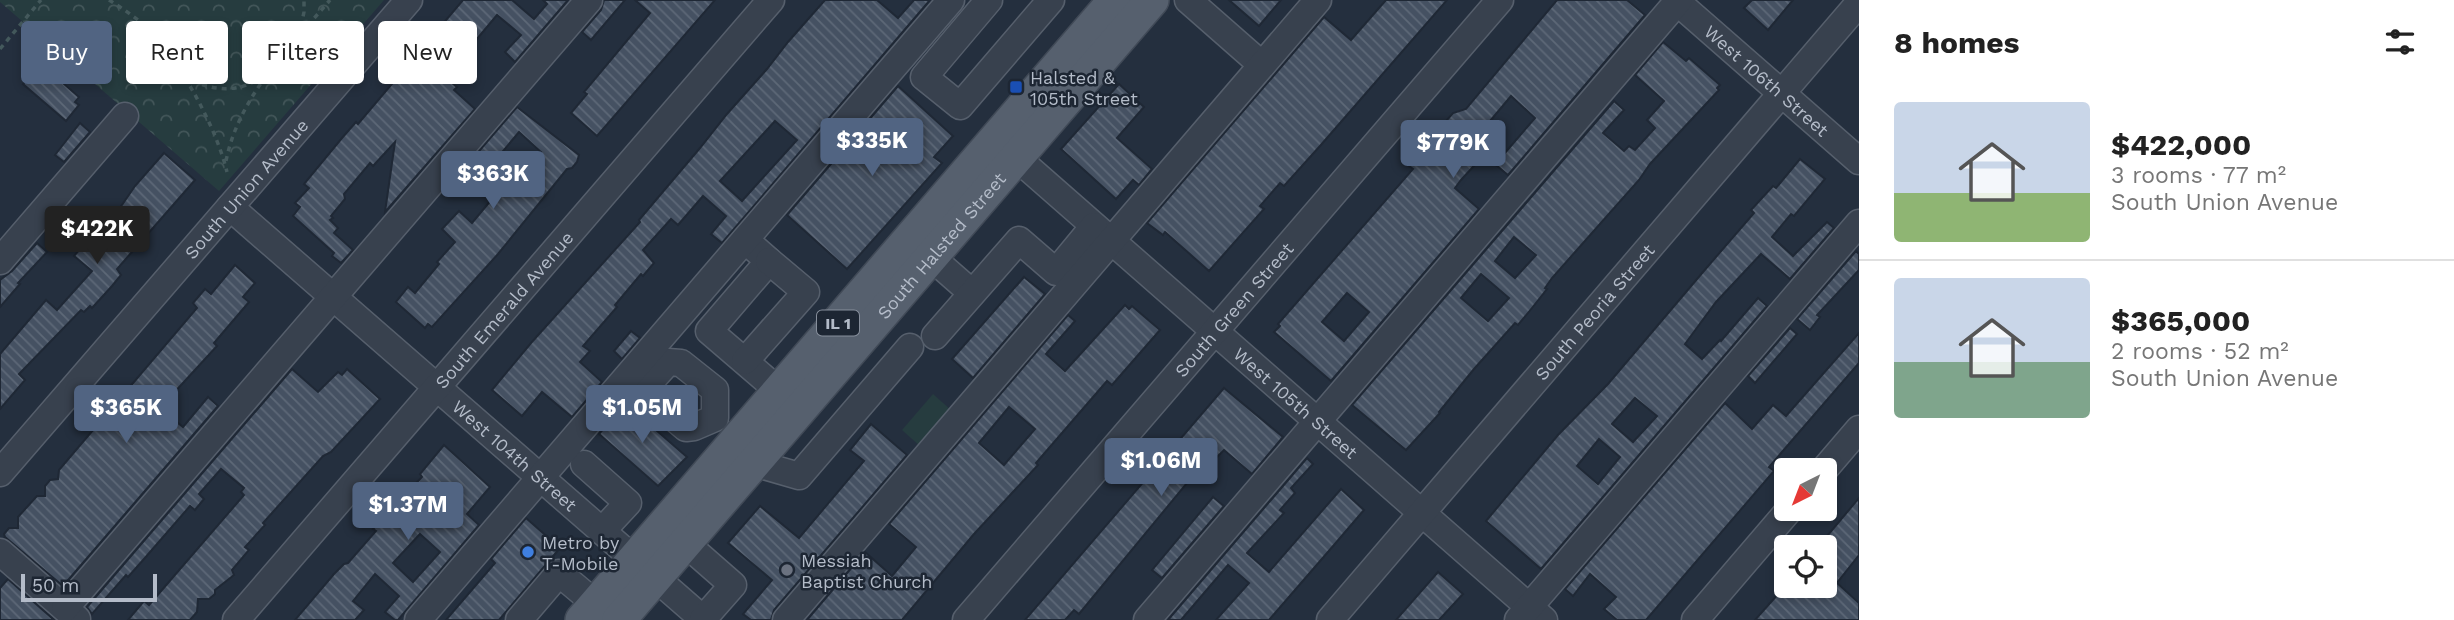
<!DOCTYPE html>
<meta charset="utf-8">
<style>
:root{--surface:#fff;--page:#f6f6f6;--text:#222;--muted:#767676;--line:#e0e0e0;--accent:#516482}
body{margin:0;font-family:"Work Sans",sans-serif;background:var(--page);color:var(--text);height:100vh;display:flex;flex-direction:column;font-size:26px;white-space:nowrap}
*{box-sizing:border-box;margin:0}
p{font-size:23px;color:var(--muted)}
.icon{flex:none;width:38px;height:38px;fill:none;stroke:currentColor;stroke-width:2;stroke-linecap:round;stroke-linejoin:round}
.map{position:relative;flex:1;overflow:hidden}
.side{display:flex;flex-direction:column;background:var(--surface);width:595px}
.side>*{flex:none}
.top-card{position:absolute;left:21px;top:21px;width:665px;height:63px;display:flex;gap:14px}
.needle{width:46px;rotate:222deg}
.buttons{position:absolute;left:1774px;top:458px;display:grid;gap:14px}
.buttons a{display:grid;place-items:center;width:63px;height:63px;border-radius:7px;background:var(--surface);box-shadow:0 4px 10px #0003;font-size:35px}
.scale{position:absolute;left:21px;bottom:18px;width:136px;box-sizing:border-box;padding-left:7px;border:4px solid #b4bcc9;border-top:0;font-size:19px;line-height:24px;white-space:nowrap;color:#b4bcc9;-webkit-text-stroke:5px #1d2633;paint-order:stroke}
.price{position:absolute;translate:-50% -60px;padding:0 16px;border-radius:7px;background:var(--accent);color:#fff;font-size:23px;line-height:46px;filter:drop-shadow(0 2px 4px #0008)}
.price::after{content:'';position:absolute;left:50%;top:42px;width:21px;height:16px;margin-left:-10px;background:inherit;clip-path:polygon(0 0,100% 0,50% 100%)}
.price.active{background:#222;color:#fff}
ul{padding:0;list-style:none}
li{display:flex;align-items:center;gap:21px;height:175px;padding:0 35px}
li+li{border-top:2px solid var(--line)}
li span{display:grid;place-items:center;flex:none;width:196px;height:140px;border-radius:7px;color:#555}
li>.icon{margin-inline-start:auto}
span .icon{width:84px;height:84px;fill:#fffc;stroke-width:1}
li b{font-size:30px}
h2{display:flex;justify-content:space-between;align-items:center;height:84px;padding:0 35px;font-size:30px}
.pill{padding:0 24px;border-radius:7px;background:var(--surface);box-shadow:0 4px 10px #0003;font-size:24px;line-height:63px}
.pill.active{background:var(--accent);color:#fff}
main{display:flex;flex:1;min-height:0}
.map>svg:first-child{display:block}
</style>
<main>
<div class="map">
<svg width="1859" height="620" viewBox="0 0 1859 620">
<defs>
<pattern id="park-crowns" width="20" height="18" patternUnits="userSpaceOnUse" patternTransform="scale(1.75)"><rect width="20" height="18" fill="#263c3f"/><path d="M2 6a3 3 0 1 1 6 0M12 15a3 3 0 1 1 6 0" fill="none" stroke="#435659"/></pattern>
<pattern id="building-back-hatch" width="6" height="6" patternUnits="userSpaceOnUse" patternTransform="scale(1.75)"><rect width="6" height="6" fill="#455162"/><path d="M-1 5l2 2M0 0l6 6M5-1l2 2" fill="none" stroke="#5d6877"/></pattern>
</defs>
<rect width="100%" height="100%" fill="#242f3e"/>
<path fill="#263c3f" d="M933,394L952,411L921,447L902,430Z"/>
<path fill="url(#park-crowns)" d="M0,0H384L219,191L0,2Z"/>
<g fill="url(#building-back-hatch)" stroke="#1f2835" stroke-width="2" fill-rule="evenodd">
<path d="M463,0H512L534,19L547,4L543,0H568L515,62L505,52L521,35L497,15L445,77L457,87L454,90L475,109L385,212L395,142L373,166L370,163L344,194L345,199L331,216L333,218L330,220L338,228L334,233L353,250L341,263L332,256L334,253L293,216L300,207L295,203L309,188L304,184L342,138L356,122L358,124Z"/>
<path d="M604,0H625L591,40L582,32L601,10Z"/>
<path d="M635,0H715L597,136L571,113L587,94L584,92L650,13Z"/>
<path d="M825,0H877L898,18L914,0H930L722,243L711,234L726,216L703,196L678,225L671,219L643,250L654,263L643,276L641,274L615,305L617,307L583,346L590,351L580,362L602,382L572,417L542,392L522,416L492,390L531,343L640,222L639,220L700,148L727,114L767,69L788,42ZM775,121L797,140L742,201L720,181Z"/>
<path d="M1229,0H1281L1259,26Z"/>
<path d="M1386,0H1447L1320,146L1284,186L1280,183L1260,206L1264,209L1209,271L1165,232L1163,235L1147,223L1324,17L1351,40Z"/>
<path d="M1557,0H1627L1645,15L1508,175L1484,155L1461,180L1455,188L1479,209L1331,381L1274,332L1280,326L1278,324L1413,169L1409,166L1414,157L1421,150L1452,137L1442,129L1446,121L1453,113L1466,109ZM1511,96L1535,118L1504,154L1480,133ZM1347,293L1369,312L1344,341L1322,322Z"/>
<path d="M1752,0H1793L1768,30L1744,8Z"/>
<path d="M1663,42L1686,61L1689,58L1720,85L1717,88L1719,90L1650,164L1639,180L1552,278L1545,288L1547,289L1532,308L1518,325L1515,323L1474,369L1439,412L1440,413L1406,450L1352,405L1614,101L1624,110L1603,133L1624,151L1629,146L1635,150L1655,128L1647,120L1664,101L1635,75ZM1514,237L1536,255L1515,278L1495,261ZM1481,274L1509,298L1488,321L1461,298Z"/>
<path d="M40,63L79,97L75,102L79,105L66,121L23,84Z"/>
<path d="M1119,84L1144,107L1117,138L1152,169L1139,185L1133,180L1116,199L1061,149Z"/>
<path d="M898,86L953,136L934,157L942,163L847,269L787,215Z"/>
<path d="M517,107L579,155L577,162L572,168L567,169L498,254L432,327L428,324L425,328L396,302L408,287L415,293L439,264L437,262L455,242L442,229L459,211L472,223L497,193L490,187L491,185L467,165ZM519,132L541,152L516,181L493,163Z"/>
<path d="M80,123L90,132L64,162L55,155Z"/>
<path d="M164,153L195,180L117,269L121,275L112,286L92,308L90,306L84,312L81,310L19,374L25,380L0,409V354L46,300L57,310L92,271L74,256L114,210L117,212L135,186Z"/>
<path d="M1800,159L1825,179L1794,216L1791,214L1772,237L1793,256L1827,222L1834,228L1790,279L1761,254L1716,302L1685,344L1702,359L1720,340L1721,341L1758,298L1767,306L1541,569L1486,521L1558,435L1608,384L1703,272L1754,213L1751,210L1773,186L1776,188ZM1635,398L1657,416L1633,442L1612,424ZM1599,439L1620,457L1598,484L1577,466Z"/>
<path d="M37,243L47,252L18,283L20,284L0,307V280L12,271Z"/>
<path d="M1856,251L1859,254V270L1817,315L1820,317L1810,330L1797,319Z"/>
<path d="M235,265L255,283L243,297L249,302L214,343L217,346L160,408L183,427L208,397L218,406L63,586L5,537L4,534L9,528H18V517L37,496H45V486L50,480L58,479L59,470L197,308L193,303L205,289L211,294Z"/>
<path d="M1024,277L1045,294L973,378L952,359Z"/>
<path d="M1125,305L1129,309L1132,306L1160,330L1112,385L1107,381L1036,463L1038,465L974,534L902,620H807L865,552L892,576L916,547L889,524L1068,315L1075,321L1046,354L1065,371ZM1009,407L1035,429L1004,465L979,443Z"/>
<path d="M1790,328L1797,334L1755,383L1748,376Z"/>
<path d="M631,331L640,338L622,359L614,351Z"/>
<path d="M1859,333V363L1769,467L1774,471L1646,620H1617L1604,609L1616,597L1590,574L1573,596L1565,589L1725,403L1752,429L1773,405L1786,416Z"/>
<path d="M292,369L318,392L338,372L342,375L347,369L380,399L331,452L323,456L263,523L265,525L245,547L249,550L232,570L234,575L215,590V594L209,599H198L197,612L190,620H128L144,601L149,605L244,495L241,492L244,488L221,469L199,494L204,499L195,510L190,506L144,559L128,577L126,575L92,614L87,607Z"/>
<path d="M1224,388L1283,437L1252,474L1224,450L1213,461L1211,459L1203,467L1201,466L1079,614L1074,610L1065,620H1025Z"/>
<path d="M625,403L687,457L658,486L599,434Z"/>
<path d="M871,424L907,455L774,610L771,620H751L743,614L772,580L728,543L760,506L799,538L864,461L850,450Z"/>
<path d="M444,445L490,487L467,514L479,525L398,620H395L385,612L399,596L375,574L353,601L364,610L355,620H295L334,574L344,564L348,563L376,531L373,529L422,477L420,474ZM420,534L440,552L413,582L393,563Z"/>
<path d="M1307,458L1313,464L1291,488L1295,493L1280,510L1284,513L1247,553L1269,572L1341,489L1364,510L1334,545L1269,620H1216L1249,583L1228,565L1181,620H1168Z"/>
<path d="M1213,497L1224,506L1162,578L1152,570Z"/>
<path d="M1859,498V555L1837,583L1859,603V620H1755L1787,584V586H1825V548H1817Z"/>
<path d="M526,518L560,548L499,620H446L495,563L491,559Z"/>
<path d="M1438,572L1463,594L1439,620H1396Z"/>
<path d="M8,579L54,620H0V588Z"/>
</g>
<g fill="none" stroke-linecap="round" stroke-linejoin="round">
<defs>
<g id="minor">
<path d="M989,0L924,77L960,106L1051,0"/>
<path d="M1188,0L1262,65"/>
<path id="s1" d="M1675,0L1859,161"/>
<path id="s2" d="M1017,158L1544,620"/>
<path id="s3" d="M230,207L704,620"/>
<path d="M745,240L769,261L709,331L779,391"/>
<path d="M931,257L972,293"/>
<path d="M0,261L125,116"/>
<path d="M935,336L1019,240L1056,272L1094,226"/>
<path d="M745,361L806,292L769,261"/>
<path d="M668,362L681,363L715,390V418L694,427L686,428L653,400L648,384Z"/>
<path d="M754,463L799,476L910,347"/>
<path d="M584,464L628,503L602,531"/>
<path d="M1823,471L1859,429"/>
<path id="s4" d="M0,473L409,0"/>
<path d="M685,543L733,585L703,619"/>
<path d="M0,552L77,619"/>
<path d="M65,608L589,0"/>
<path id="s5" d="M236,620L771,0"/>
<path d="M418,620L951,0"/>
<path d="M519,620L559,573L596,604"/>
<path d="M786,620L1318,0"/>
<path id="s6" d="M966,620L1500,0"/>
<path d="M1147,620L1679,0"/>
<path id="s7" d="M1330,620L1859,3"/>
<path d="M1518,620L1859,223"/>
<path d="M1695,620L1790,509"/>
</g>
<g id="major">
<path d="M582,620L1115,0"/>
<path id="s8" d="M619,620L1152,0"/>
</g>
</defs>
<use href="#minor" stroke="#565f6c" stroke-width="29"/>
<use href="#major" stroke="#414a57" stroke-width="36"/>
<g stroke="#44595c" stroke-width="3.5" stroke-dasharray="5 5" stroke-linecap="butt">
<path d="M109,0C125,10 143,22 156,37C185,72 216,127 227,172"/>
<path d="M299,36L304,12V0"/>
<path d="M0,49L41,0"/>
<path d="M184,76C209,91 239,95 264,75"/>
<path d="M226,161C239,96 289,48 330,0"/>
</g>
<use href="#minor" stroke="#38414e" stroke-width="26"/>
<use href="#major" stroke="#56606e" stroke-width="33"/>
</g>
<rect fill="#1a4fb4" stroke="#1d2633" stroke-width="2.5" x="1009" y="80" width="14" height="14" rx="3.5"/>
<circle fill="#3f7fe0" stroke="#1d2633" stroke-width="2.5" cx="528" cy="552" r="7"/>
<circle fill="#6b7280" stroke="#1d2633" stroke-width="2.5" cx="787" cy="570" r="7"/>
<g text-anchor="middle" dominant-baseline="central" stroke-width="5" stroke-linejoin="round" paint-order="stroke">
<rect fill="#1d2633" stroke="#878f9c" stroke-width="2" x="817" y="310.5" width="42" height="25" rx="5"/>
<g font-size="16" font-weight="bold" fill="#b4bcc9">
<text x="838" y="323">IL 1</text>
</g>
<g font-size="18" fill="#b4bcc9" stroke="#1d2633" text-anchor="start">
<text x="1030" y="77">Halsted &amp;<tspan x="1030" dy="21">105th Street</tspan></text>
<text x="542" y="542">Metro by<tspan x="542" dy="21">T-Mobile</tspan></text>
<text x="801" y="560">Messiah<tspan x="801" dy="21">Baptist Church</tspan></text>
</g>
<g font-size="18" fill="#b4bcc9" stroke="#1d2633">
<text stroke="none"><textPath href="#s1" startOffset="122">West 106th Street</textPath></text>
<text stroke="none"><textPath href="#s4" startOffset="376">South Union Avenue</textPath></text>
<text stroke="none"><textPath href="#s8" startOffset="494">South Halsted Street</textPath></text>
<text stroke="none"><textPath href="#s6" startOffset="410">South Green Street</textPath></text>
<text stroke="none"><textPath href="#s5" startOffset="410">South Emerald Avenue</textPath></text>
<text stroke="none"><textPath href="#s7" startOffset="406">South Peoria Street</textPath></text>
<text stroke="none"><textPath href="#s2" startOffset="371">West 105th Street</textPath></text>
<text stroke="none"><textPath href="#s3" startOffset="378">West 104th Street</textPath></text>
</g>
</g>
</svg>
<div class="buttons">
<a><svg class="needle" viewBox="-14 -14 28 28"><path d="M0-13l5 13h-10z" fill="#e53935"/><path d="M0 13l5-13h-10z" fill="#767676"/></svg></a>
<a><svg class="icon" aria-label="locate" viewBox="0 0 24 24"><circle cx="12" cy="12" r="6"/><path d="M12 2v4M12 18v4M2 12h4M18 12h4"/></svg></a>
</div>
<div class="scale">50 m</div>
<b class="price" style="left:872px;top:178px">$335K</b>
<b class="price" style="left:1453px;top:180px">$779K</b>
<b class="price" style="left:493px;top:211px">$363K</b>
<b class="price active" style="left:97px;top:266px">$422K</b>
<b class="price" style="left:126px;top:445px">$365K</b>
<b class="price" style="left:642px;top:445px">$1.05M</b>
<b class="price" style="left:1161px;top:498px">$1.06M</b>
<b class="price" style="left:408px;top:542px">$1.37M</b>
<div class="top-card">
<a class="pill active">Buy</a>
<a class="pill">Rent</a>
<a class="pill">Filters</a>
<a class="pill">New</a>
</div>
</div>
<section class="side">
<h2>8 homes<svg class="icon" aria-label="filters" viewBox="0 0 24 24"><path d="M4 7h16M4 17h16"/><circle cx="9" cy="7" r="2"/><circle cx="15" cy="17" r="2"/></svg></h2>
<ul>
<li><span style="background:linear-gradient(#c9d6e8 65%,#8fb573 0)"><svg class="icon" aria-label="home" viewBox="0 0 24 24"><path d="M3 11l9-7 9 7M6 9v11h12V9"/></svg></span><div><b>$422,000</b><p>3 rooms · 77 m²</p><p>South Union Avenue</p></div></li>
<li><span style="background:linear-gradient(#c9d6e8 60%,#7fa58c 0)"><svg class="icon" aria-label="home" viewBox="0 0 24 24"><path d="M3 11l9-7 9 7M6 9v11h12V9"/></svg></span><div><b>$365,000</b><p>2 rooms · 52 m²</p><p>South Union Avenue</p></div></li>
</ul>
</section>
</main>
